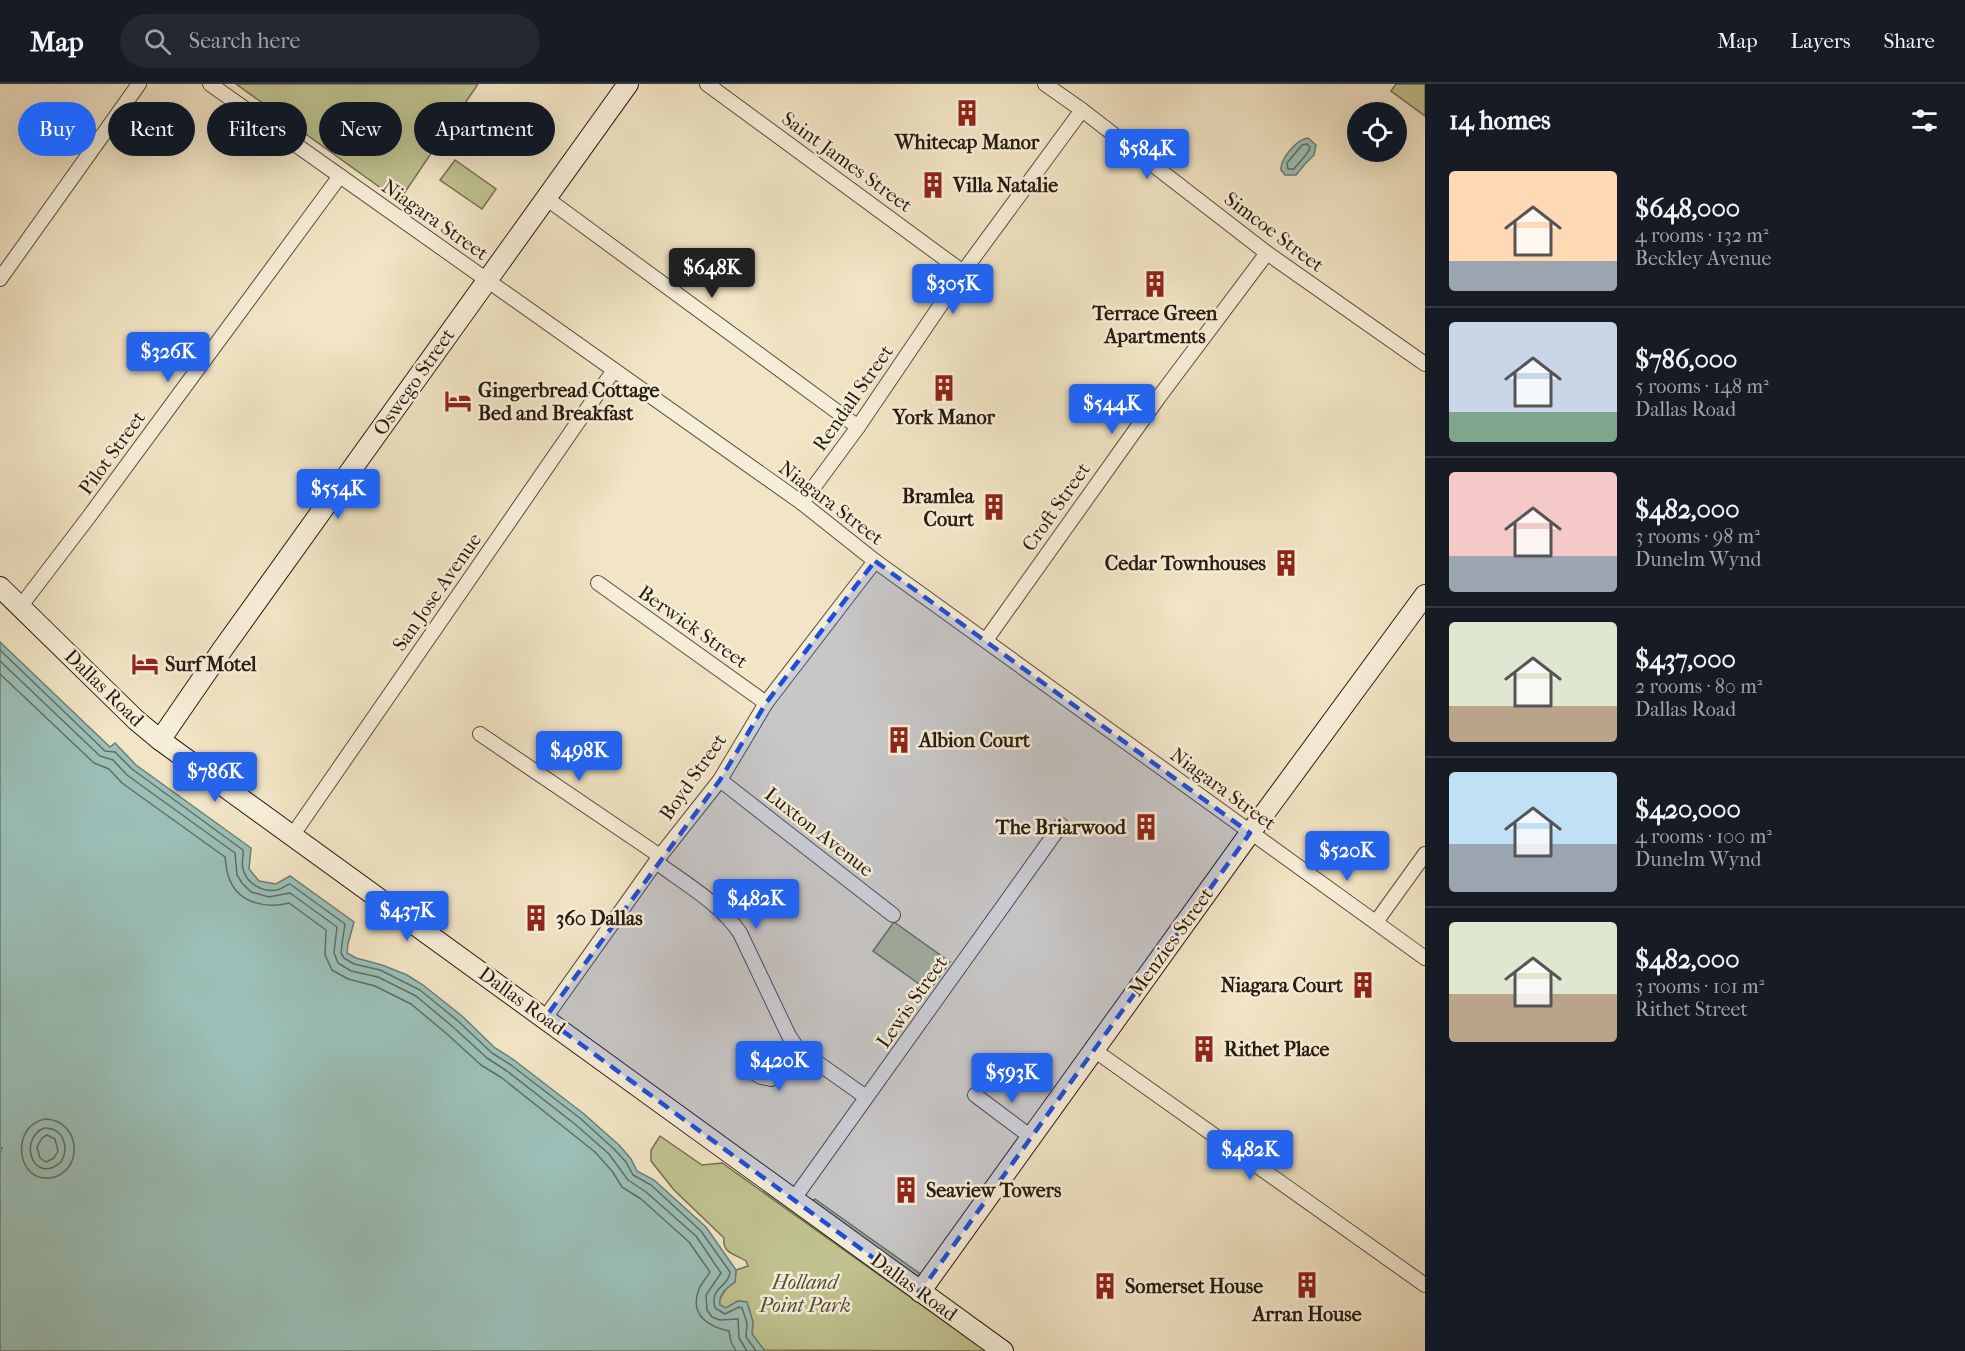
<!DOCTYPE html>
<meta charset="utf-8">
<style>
:root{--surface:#171b24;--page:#242831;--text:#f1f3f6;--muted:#9ea1a6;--line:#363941;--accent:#2563eb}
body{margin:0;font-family:"IM FELL French Canon",serif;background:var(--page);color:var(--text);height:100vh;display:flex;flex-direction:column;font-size:22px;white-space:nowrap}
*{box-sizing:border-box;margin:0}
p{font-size:20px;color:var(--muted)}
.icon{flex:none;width:33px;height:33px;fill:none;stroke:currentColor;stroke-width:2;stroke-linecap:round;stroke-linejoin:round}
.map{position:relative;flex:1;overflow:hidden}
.side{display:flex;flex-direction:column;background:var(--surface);width:540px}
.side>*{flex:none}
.hud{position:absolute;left:18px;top:18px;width:570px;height:54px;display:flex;gap:12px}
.buttons{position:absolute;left:1347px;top:18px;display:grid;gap:12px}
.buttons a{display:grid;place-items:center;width:60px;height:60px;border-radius:50%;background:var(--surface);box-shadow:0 6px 24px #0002;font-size:30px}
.price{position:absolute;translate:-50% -51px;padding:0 14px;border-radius:6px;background:var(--accent);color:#fff;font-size:20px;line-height:39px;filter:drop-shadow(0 2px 3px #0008)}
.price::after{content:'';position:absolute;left:50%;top:36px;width:18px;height:14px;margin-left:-9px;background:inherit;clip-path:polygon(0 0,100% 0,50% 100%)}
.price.selected{background:#222;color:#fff}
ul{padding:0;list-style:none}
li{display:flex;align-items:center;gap:18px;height:150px;padding:0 24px}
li+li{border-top:2px solid var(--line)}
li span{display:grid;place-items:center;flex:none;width:168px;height:120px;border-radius:6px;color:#555}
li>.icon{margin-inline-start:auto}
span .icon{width:72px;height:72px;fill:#fffc;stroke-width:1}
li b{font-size:26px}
h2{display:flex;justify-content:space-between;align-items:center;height:72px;padding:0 24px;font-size:26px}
.chip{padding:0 21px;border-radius:27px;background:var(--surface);box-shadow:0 6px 24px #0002;font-size:21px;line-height:54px}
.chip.selected{background:var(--accent);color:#fff}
header{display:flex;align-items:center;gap:36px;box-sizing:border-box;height:84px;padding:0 30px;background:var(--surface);border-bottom:2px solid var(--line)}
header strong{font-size:28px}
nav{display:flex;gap:33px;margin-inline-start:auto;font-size:21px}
.search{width:420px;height:54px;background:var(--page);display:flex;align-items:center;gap:15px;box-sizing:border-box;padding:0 21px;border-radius:33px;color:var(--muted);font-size:22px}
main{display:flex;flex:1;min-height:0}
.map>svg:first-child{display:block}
</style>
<header>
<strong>Map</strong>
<div class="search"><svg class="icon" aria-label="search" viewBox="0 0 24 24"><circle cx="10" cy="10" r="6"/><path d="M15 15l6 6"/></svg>Search here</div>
<nav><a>Map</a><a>Layers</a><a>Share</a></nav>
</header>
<main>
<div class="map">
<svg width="1425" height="1267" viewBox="0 0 1425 1267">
<rect width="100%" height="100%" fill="#f2e5c5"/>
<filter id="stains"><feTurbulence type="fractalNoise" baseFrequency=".00333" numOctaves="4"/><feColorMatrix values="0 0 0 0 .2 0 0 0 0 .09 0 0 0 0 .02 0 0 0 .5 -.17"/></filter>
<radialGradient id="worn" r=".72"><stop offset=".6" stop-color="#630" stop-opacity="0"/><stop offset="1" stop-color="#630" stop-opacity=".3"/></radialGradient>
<g fill="#c0c390" stroke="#737050" stroke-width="1.5">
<path d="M236,0H478L399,117Z"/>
<path d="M1396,0H1425V32L1391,7Z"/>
<path d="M455,76L496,105L482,125L440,96Z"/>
<path d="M894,838L950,878L929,907L873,867Z"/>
<path d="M660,1052L702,1081L722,1079L986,1267L763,1266L752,1250L753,1238L747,1218L738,1217L726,1224L720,1222L719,1216L728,1202L735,1198L736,1186L748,1182L746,1177C736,1170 722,1170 724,1154L674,1106L651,1077V1066Z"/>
<path d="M815,1115L919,1189V1193L811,1117Z"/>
</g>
<g fill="#9bbfb7" stroke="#6c7e74" stroke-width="1.5">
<path d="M1308,54L1316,61L1314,71L1305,80L1296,91H1285L1281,86C1280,75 1297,55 1308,54Z"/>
<path d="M0,558L110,663L115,659L136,681L251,764L249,785L259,797L276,800L290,792L354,838L348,860L347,869L356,874L382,881L407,891L423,901L462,932L495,964L514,976L584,1030L619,1061L631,1075L637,1087L654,1096L706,1143L736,1186L735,1198C727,1204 718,1210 720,1221L726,1224L738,1217L747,1218L753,1238L752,1250L765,1267H0V1069L2,1064H0Z"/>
</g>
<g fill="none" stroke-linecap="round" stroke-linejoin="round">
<g stroke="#606e63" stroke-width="1.5">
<path d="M1307,60L1310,63C1310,69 1298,79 1294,85H1288L1287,79L1302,61Z"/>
<path d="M0,566L105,667L115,668L132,685L243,766C244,772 241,778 243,785C246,799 263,809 277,806C282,805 286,801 290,800L345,840L342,860L341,869L344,874L354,880L380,886L420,906L458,937L492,969L511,981L581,1035L614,1065L626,1078L633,1091L651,1101L701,1147L730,1188C729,1203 709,1203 715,1224L725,1230L739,1223L742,1224L747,1239L746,1253L756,1267"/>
<path d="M0,577L100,672L113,676L127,691L235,769L237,791L242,799L251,808L269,813L290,809L337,843L334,869L338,879L351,887L378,893L416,912L453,943L487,974L507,987L576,1041L609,1070L628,1096L646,1108L696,1152L721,1189L706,1211L707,1226L712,1233L720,1236L738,1235L739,1254L747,1267"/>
<path d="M0,590L94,679L109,685L122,699L225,773C226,779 226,785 228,791C236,819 265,825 289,819L326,846L325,871L332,886L348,895L375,902L411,920L447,950L481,981L502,994L595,1068L612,1087L622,1103L641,1115L689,1158L710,1188C706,1195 700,1200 698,1208C690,1232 710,1243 729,1247L731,1258L736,1267"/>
<path d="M46,1035C83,1037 83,1091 49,1094C15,1097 11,1040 46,1035Z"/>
<path d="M44,1044C63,1043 70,1063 61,1078C34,1102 17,1056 44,1044Z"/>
<path d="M47,1051L55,1055L58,1067L54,1074L46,1078L40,1074L37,1063L42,1054Z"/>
</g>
<defs>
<g id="street">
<path d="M210,0L802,419L875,477L1425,874"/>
<path d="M707,0L963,188"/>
<path d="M1045,0L1082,26L1267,169L1425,280"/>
<path d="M546,114L858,343"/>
<path d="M0,195L139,0"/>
<path d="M802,419L858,343L963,188L1082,26"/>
<path d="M598,499L766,619"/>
<path d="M20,523L88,434L340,92"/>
<path d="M986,556L1159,313L1267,169"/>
<path d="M480,650L660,772"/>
<path d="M720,696L893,831"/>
<path d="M292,752L614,286"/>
<path d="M656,778C684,799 720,819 740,849L789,952L798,965L866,1013"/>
<path d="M1376,838L1425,770"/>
<path d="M545,934L660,772L720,696L766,619L875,477"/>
<path d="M1094,966L1425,1201"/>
<path d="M746,984L761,993L771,995L779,989L798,965"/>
<path d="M975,1011L1031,1053"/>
<path d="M793,1116L1061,741"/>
</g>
<g id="secondary">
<path d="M0,503L136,636L160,656L1003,1267"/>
<path d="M160,656L222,566L628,0"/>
<path d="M920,1208L1250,749L1425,511"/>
</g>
</defs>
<use href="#street" stroke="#594e3c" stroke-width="16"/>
<use href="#secondary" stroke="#261c0f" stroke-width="22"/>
<use href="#street" stroke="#f7eed9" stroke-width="14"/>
<use href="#secondary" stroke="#f7eed9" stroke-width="20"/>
</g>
<path fill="#1d4ed8" fill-opacity="0.2" stroke="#1d4ed8" stroke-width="4.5" stroke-dasharray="12 8" stroke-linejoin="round" d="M875,477L1250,749L920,1208L545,934L720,696L766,619Z"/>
<defs>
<symbol id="building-bare" viewBox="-9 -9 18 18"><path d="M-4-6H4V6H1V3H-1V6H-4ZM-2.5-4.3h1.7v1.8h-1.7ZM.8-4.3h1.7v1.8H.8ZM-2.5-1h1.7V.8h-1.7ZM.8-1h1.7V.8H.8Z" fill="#8f2418" stroke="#f7eed9" stroke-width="2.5" paint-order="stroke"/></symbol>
<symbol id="hotel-bare" viewBox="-9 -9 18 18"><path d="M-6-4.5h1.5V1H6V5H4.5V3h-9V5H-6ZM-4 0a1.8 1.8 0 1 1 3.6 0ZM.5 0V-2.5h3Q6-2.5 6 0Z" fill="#8f2418" stroke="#f7eed9" stroke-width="2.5" paint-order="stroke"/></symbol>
</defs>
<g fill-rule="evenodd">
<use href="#building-bare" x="948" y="10" width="38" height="38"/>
<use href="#building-bare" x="914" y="82" width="38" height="38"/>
<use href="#building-bare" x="1136" y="181" width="38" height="38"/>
<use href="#building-bare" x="925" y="285" width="38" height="38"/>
<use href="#hotel-bare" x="439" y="298" width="38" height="38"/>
<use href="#building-bare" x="975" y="404" width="38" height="38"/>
<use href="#building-bare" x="1267" y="460" width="38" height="38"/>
<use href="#hotel-bare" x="126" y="561" width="38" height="38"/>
<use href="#building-bare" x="880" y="637" width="38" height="38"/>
<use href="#building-bare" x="1127" y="724" width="38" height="38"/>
<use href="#building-bare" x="517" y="815" width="38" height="38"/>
<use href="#building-bare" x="1344" y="882" width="38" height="38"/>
<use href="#building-bare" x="1185" y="946" width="38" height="38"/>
<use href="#building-bare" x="887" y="1087" width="38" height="38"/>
<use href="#building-bare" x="1288" y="1182" width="38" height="38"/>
<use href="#building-bare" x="1086" y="1183" width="38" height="38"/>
</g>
<g text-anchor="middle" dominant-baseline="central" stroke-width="5" stroke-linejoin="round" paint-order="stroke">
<g font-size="20" font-weight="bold" fill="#261c0f" stroke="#f7eed9" text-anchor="start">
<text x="967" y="58" text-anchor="middle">Whitecap Manor</text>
<text x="953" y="101">Villa Natalie</text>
<text x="1155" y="229" text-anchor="middle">Terrace Green<tspan x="1155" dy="23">Apartments</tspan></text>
<text x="478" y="306">Gingerbread Cottage<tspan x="478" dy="23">Bed and Breakfast</tspan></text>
<text x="944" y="333" text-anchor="middle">York Manor</text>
<text x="974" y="412" text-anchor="end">Bramlea<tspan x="974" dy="23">Court</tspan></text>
<text x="1266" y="479" text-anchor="end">Cedar Townhouses</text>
<text x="165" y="580">Surf Motel</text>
<text x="919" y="656">Albion Court</text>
<text x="1126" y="743" text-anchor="end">The Briarwood</text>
<text x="556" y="834">360 Dallas</text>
<text x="1343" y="901" text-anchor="end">Niagara Court</text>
<text x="1224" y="965">Rithet Place</text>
<text x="926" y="1106">Seaview Towers</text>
<text x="1125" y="1202">Somerset House</text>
<text x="1307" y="1230" text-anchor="middle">Arran House</text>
</g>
<g font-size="20" fill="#261c0f" stroke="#f7eed9">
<text transform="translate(847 78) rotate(36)">Saint James Street</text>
<text transform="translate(435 136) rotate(35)">Niagara Street</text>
<text transform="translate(1274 148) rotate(37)">Simcoe Street</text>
<text transform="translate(414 298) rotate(-55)">Oswego Street</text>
<text transform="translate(853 314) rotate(-55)">Rendall Street</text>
<text transform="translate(112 369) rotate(-54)">Pilot Street</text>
<text transform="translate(831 419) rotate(37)">Niagara Street</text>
<text transform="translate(1056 423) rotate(-55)">Croft Street</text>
<text transform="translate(437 508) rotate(-55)">San Jose Avenue</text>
<text transform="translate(693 543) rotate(35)">Berwick Street</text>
<text transform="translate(104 604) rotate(44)">Dallas Road</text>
<text transform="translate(693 693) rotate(-55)">Boyd Street</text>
<text transform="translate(1223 705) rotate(36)">Niagara Street</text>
<text transform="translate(819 748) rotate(38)">Luxton Avenue</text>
<text transform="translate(1171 858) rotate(-54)">Menzies Street</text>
<text transform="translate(522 917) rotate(36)">Dallas Road</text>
<text transform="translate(912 918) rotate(-55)">Lewis Street</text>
<text transform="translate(914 1203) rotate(36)">Dallas Road</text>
</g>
<g font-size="20" font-style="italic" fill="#544e36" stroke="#f7eed9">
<text x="805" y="1198">Holland<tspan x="805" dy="23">Point Park</tspan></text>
</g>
</g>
<rect width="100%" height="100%" filter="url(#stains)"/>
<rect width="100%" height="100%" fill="url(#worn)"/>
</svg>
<div class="buttons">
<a><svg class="icon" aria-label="locate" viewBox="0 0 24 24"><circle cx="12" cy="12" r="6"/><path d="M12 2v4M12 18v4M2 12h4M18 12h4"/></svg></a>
</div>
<b class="price" style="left:1147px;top:96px">$584K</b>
<b class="price selected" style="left:712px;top:215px">$648K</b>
<b class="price" style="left:953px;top:231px">$305K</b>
<b class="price" style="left:168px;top:299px">$326K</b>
<b class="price" style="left:1112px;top:351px">$544K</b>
<b class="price" style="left:338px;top:436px">$554K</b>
<b class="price" style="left:579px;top:698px">$498K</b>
<b class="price" style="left:215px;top:719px">$786K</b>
<b class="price" style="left:1347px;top:798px">$520K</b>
<b class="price" style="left:756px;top:846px">$482K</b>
<b class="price" style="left:407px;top:858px">$437K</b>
<b class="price" style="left:779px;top:1008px">$420K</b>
<b class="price" style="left:1012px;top:1020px">$593K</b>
<b class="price" style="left:1250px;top:1097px">$482K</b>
<div class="hud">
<a class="chip selected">Buy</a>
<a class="chip">Rent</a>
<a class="chip">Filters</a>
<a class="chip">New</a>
<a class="chip">Apartment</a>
</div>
</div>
<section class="side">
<h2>14 homes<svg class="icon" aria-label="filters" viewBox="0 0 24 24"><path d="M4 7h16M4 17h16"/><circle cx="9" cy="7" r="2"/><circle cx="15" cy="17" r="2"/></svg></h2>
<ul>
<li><span style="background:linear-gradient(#ffd9b3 75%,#9aa5b1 0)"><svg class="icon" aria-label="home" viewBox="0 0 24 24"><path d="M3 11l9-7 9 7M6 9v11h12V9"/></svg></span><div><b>$648,000</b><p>4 rooms · 132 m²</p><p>Beckley Avenue</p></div></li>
<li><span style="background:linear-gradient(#c9d6e8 75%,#7fa58c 0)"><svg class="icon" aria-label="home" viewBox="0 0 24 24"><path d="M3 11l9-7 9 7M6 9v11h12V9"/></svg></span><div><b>$786,000</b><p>5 rooms · 148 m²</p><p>Dallas Road</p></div></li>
<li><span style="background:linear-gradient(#f6c9c9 70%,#9aa5b1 0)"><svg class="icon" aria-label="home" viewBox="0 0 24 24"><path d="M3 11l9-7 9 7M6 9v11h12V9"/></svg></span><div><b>$482,000</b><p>3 rooms · 98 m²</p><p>Dunelm Wynd</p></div></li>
<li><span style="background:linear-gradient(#dfe7d0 70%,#b9a48a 0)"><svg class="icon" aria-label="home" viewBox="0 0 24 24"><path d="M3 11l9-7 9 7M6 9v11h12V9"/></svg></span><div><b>$437,000</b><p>2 rooms · 80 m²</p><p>Dallas Road</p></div></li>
<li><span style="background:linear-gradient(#bfe0f5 60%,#9aa5b1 0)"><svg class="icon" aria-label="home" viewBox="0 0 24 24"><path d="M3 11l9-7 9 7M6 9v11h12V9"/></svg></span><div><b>$420,000</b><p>4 rooms · 100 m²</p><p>Dunelm Wynd</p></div></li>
<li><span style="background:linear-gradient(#dfe7d0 60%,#b9a48a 0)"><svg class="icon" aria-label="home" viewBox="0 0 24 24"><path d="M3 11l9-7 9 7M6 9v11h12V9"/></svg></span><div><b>$482,000</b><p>3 rooms · 101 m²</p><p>Rithet Street</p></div></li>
</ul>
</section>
</main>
